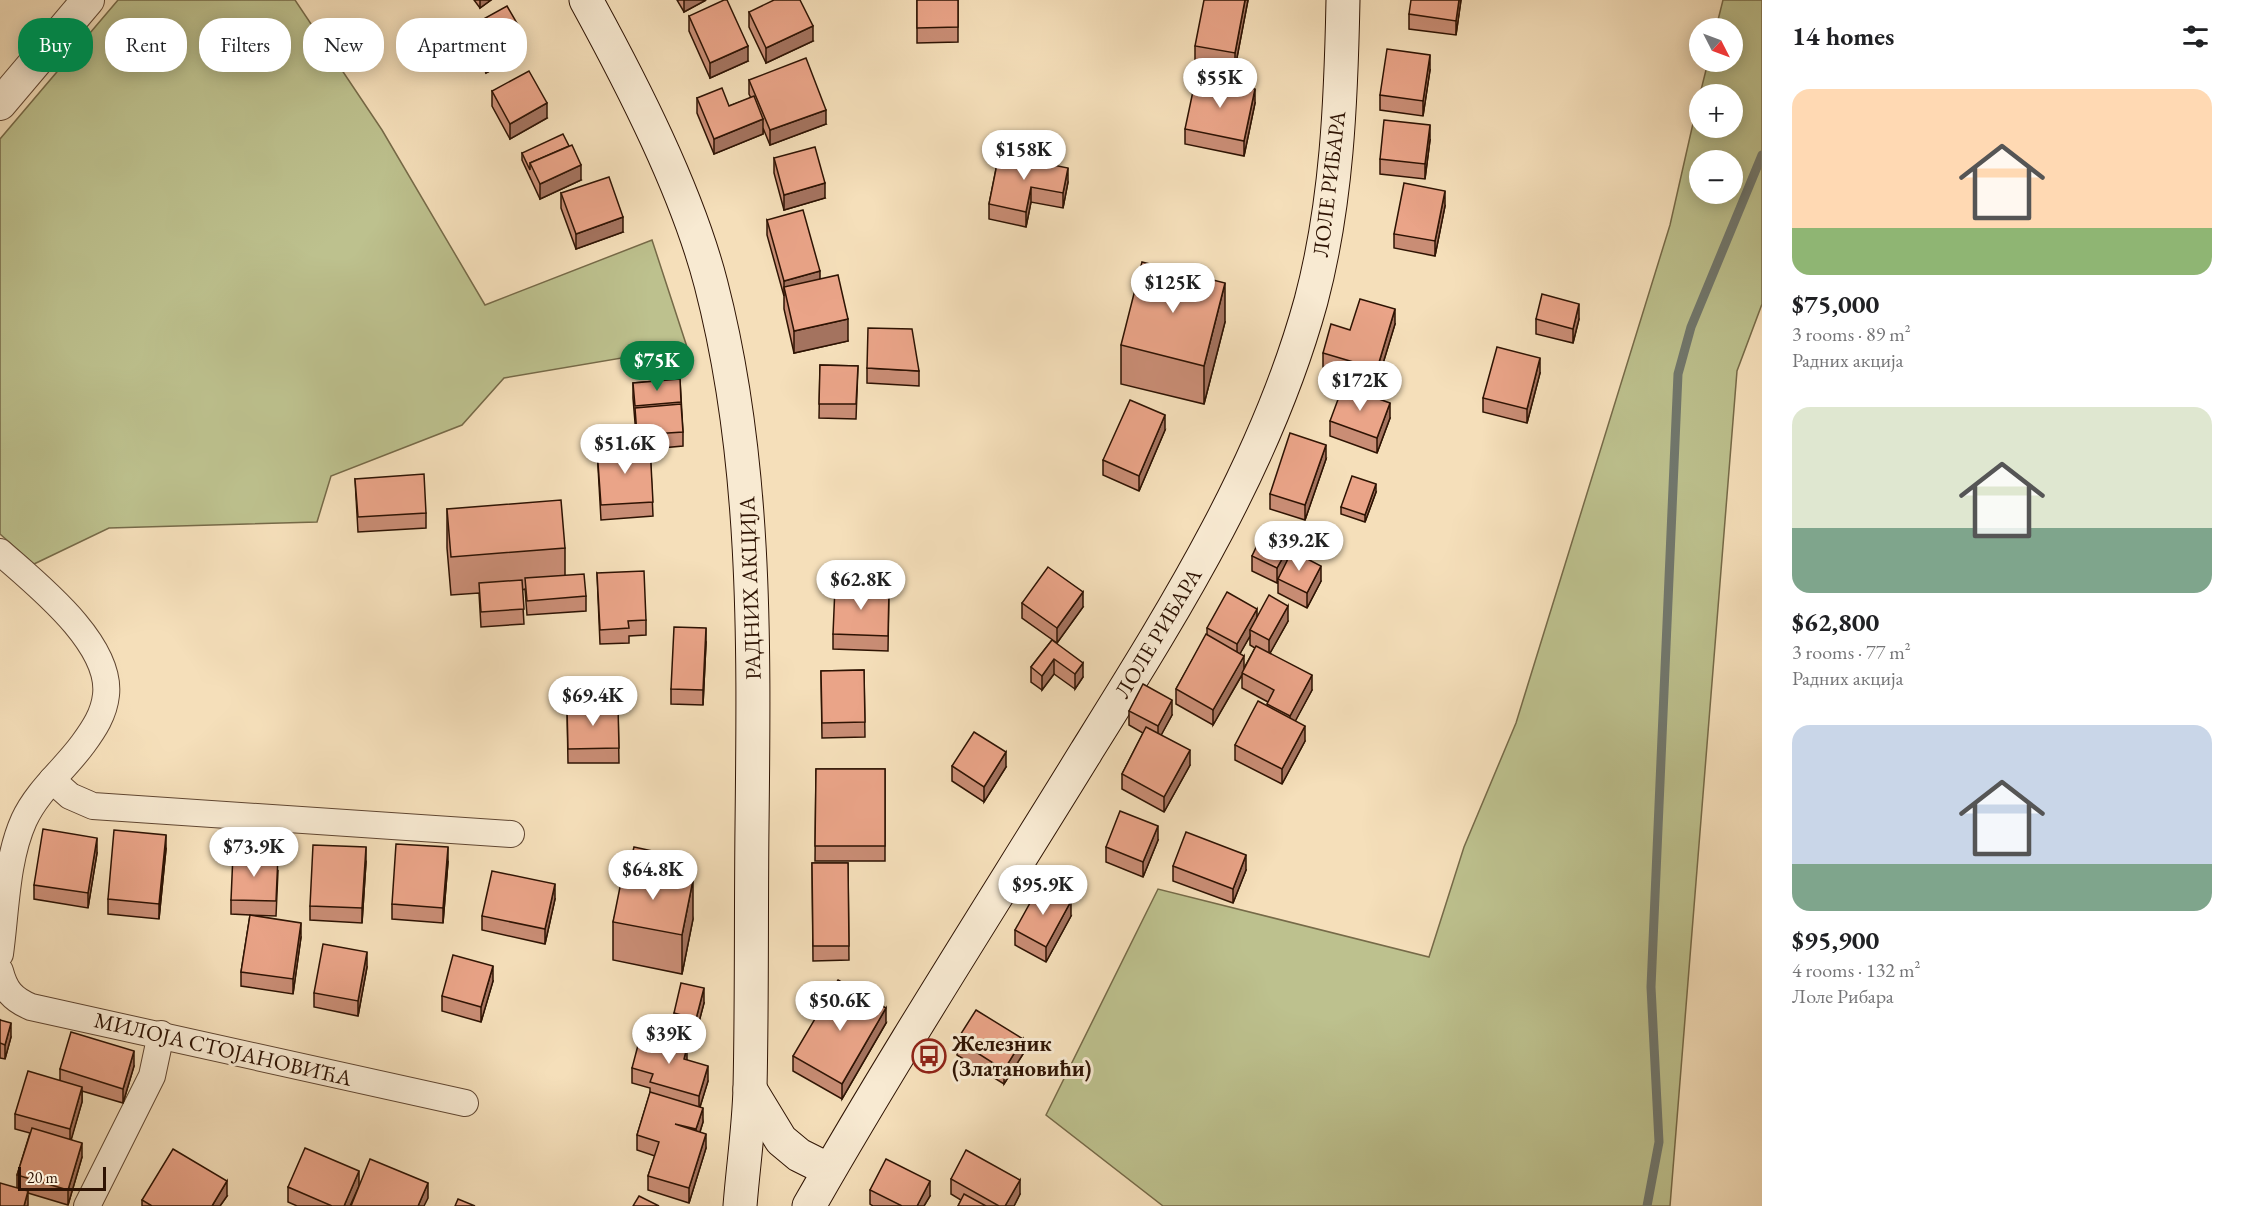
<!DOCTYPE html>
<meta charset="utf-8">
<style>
:root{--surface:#fff;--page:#f6f6f6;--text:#202124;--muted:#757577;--accent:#0b8043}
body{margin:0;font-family:"EB Garamond",serif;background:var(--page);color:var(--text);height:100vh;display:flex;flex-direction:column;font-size:22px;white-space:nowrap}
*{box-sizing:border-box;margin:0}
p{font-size:20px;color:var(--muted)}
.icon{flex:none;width:33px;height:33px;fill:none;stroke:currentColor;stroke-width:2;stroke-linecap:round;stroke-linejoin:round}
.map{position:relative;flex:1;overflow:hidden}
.side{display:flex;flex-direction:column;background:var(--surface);width:480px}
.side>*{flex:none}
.banner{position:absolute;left:18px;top:18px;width:570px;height:54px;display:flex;gap:12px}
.needle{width:39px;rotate:132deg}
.buttons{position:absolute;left:1689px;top:18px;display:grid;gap:12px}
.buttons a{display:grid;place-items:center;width:54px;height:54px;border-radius:50%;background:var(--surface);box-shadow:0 3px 15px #0003;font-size:30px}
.scale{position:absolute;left:18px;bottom:15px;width:88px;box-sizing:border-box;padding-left:6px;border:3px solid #2e1303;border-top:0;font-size:16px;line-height:21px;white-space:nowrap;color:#2e1303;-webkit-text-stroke:4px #f8ead2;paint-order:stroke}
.price{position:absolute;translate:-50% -51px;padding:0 14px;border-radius:21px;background:#fff;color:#222;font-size:20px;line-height:39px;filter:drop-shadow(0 2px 3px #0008)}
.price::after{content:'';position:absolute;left:50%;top:36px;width:18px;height:14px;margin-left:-9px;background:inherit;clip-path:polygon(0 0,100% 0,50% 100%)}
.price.current{background:var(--accent);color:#fff}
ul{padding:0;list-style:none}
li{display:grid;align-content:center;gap:12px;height:318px;padding:0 30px}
li span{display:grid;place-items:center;height:186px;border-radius:18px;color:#555}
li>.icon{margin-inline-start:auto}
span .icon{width:108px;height:108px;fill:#fffc;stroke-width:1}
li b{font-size:26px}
h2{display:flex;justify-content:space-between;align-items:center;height:72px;padding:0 30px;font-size:26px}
.tag{padding:0 21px;border-radius:24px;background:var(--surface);box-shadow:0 3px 15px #0003;font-size:21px;line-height:54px}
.tag.current{background:var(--accent);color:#fff}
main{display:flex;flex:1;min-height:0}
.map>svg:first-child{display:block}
</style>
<main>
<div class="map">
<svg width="1762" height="1206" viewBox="0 0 1762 1206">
<rect width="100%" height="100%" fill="#f5dfba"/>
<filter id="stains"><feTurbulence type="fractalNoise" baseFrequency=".00333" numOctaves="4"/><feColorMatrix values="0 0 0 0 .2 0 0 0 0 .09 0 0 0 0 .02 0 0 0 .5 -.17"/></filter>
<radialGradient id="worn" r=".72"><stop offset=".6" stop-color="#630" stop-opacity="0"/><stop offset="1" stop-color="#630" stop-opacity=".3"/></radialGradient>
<g fill="#bdc18e" stroke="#766a48" stroke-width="1.5" fill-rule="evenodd">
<path d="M118,0H295L382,130L485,305L652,240L687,347L504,378L462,425L331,476L317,522L109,528L34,564L0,534V139Z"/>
<path d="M1723,0H1762V304L1737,371L1670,1206H1163L1046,1115L1158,889L1429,957L1464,847L1516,723L1670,225L1699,97L1700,128H1732V94H1700L1708,62H1732V28H1716ZM1700,160H1732V194H1700Z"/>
</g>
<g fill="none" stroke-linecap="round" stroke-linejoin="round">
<path stroke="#71786e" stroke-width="9" d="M1647,1206L1659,1142L1651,987L1678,374L1691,327L1762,155"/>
<defs>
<g id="minor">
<path d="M0,552C35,583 112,643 106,695C104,714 94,729 83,744C64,770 38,790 24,820C6,860 6,911 0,954"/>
<path d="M52,780L70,796L93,806L511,834"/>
<path d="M0,971C5,990 12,999 31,1007L465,1103"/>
<path d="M87,1206L152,1076L161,1034"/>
</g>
<path id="tertiary" d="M0,104L88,0"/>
<g id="secondary">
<path d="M586,0C632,84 687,191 711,284C757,461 754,646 752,827C751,914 752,1001 750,1088C749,1127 743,1167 740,1206"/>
<path d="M750,1089L781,1140L799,1155L829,1170"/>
<path d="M809,1206C897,1052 993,903 1086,752C1175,609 1266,465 1311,301C1337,203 1341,101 1343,0"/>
</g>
</defs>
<use href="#minor" stroke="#604631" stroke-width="28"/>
<use href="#tertiary" stroke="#604631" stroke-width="34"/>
<use href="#secondary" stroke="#2e1303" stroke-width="35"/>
<use href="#minor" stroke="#f8ead2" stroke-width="26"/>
<use href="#tertiary" stroke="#f8ead2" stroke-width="32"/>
<use href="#secondary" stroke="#f8ead2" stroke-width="33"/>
</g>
<g fill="#c98d75" stroke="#2e1303" stroke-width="1.5" fill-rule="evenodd">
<path d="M474,0H491L480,8Z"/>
<path d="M677,0H706L684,12Z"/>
<path d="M917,0H958V42L917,43Z"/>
<path d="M1248,0L1235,68L1195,61V46Z"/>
<path d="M1461,0L1456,35L1409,29V14Z"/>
<path d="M749,12L813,41L766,63L749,27Z"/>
<path d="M689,16L748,61L710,78L689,31Z"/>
<path d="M469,27L525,52L486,73L469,42Z"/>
<path d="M1430,70L1423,116L1380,110V95Z"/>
<path d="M749,80L826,124L770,145L763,128V134L714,154L697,113V98L729,106L751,98L749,94Z"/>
<path d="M492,91L547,118L510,139L492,106Z"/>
<path d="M1255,103L1244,156L1185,144V129Z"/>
<path d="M1430,140L1425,179L1380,174V159Z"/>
<path d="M522,153L581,180L540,199L522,160Z"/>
<path d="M999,154L1068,182L1063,208L1031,202L1026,227L989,219V204Z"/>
<path d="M774,158L825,198L784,210L774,173Z"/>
<path d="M561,193L623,232L576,249L561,208Z"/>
<path d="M1445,206L1435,256L1394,248V234Z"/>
<path d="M767,220L820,279L848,341L794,353L784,309V296L767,235Z"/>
<path d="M1536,319H1579L1573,343L1536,334Z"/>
<path d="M1225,322L1204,404L1121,384V345Z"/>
<path d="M1395,324L1377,383L1323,367V353L1350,330Z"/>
<path d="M820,365L858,366L856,419L819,418Z"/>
<path d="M867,368L919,371V386L867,383Z"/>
<path d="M1540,373L1527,423L1483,412V398Z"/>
<path d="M680,379L683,432V446L650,449L653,516L601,520L597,449L637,447L633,398V383Z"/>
<path d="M1390,418L1377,453L1330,436V421Z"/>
<path d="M1165,430L1139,491L1103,475V460Z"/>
<path d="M1326,459L1305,520L1270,509V494Z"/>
<path d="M355,479L426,513V528L358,532Z"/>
<path d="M1376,492L1365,522L1341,514V507Z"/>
<path d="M447,509L565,548V575L586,596V611L527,615L525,589L522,590L524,624L481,627L479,593L451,595L447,548Z"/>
<path d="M1252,556L1287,562L1321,581L1307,608L1278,593V582L1277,583L1252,571Z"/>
<path d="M597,573L646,620V635L629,636V643L600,644Z"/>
<path d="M889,588L888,651L833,649V634Z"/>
<path d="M1022,603L1083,607L1057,643L1022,618Z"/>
<path d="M1257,617L1288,621L1270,653L1312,690L1295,721L1305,741L1282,784L1235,760V745L1267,706L1268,702L1242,688V675L1213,725L1176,704V689L1207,634V628ZM1250,636V645L1255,648L1244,668L1240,653Z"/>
<path d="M1052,640L1083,677L1075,689L1054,674L1042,690L1031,682V667Z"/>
<path d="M706,643L703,705L671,704V689Z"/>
<path d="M864,670L865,737L822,738L821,671Z"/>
<path d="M618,706L619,763H568L567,707Z"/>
<path d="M1129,711L1172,715L1161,735L1190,765L1164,812L1122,789V774L1143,733L1129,725Z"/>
<path d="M952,766L1006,767L984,802L952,781Z"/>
<path d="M816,769H885V861H815Z"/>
<path d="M1158,840L1143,877L1106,862V847Z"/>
<path d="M166,849L159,919L108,914V899Z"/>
<path d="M97,853L88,908L34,899V885Z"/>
<path d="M366,862L362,923L310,920V906Z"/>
<path d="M448,862L443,923L392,919V904Z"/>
<path d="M812,863H848L849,960L813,961Z"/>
<path d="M1173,866L1246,870L1233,903L1173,881Z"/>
<path d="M629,868L685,872L684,879L693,919L682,974L613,960V922Z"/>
<path d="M278,871L276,916L250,915L301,937L293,994L241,986V972L250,915L231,914V900Z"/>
<path d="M555,899L545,944L482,930V916Z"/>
<path d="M1071,916L1046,962L1015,945V930Z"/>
<path d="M367,967L358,1016L314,1007V993Z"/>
<path d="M493,981L481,1022L442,1011V996Z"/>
<path d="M704,1003L696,1033L674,1028V1013Z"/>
<path d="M0,1020L11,1037L5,1059L0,1058Z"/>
<path d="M886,1023L842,1099L793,1071V1056Z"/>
<path d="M957,1040L1023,1054L1004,1084L957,1055Z"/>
<path d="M687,1060L708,1081L700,1107L703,1122L700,1132L706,1148L689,1203L648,1190V1176L655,1156L637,1150V1135L650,1093V1088L632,1083V1068Z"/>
<path d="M134,1066L123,1103L82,1091V1102L71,1139L82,1157L68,1205L28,1193L17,1188V1175L30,1133L15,1129V1114L60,1081V1069Z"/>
<path d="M951,1179L1020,1194L1014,1206H958L961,1200L951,1194Z"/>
<path d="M288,1187L350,1206H297L288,1202Z"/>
<path d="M870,1190L930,1196L924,1206H873L870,1204Z"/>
<path d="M227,1196L220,1206H142V1200Z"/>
</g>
<g fill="#a4735f" stroke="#2e1303" stroke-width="1.5">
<path d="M480,0H491L480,8Z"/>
<path d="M684,0H706L684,12Z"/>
<path d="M1245,0H1248L1235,68V53Z"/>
<path d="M1459,0H1461L1456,35V21Z"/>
<path d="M813,26V41L766,63V48Z"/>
<path d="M525,37V52L486,73V59Z"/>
<path d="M748,46V61L710,78V63Z"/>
<path d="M1430,55V70L1423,116V101Z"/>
<path d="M1255,89V103L1244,156V141Z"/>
<path d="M547,103V118L510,139V124Z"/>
<path d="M826,110V124L770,145V130Z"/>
<path d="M763,119V134L714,154V139Z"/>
<path d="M1430,125V140L1425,179V164Z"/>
<path d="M581,165V180L540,199V184Z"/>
<path d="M1068,168V182L1063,208V193Z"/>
<path d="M825,183V198L784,210V195Z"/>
<path d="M1031,187V202L1026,227V212Z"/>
<path d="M1445,191V206L1435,256V241Z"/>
<path d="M623,217V232L576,249V234Z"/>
<path d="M820,271V286L784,287V296V281Z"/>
<path d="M1225,283V322L1204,404V366Z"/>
<path d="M1579,304V319L1573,343V329Z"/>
<path d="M1395,309V324L1377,383V369Z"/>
<path d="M848,319V341L794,353V331Z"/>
<path d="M1540,358V373L1527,423V409Z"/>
<path d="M1390,403V418L1377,453V438Z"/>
<path d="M1165,415V430L1139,491V476Z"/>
<path d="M1326,445V459L1305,520V505Z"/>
<path d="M1376,484V492L1365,522V515Z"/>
<path d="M1287,550V565L1278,579L1277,583V568Z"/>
<path d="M1321,566V581L1307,608V593Z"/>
<path d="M1083,592V607L1057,643V628Z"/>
<path d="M1288,606V621L1269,655V640Z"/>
<path d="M1257,609V623L1250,630V636L1237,659V644Z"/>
<path d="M706,628V643L703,705V690Z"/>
<path d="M1244,656V671L1213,725V710Z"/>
<path d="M1054,659V674L1042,690V676Z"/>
<path d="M1083,663V677L1075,689V674Z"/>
<path d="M1312,675V690L1290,731V716Z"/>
<path d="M1172,700V715L1158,741V726Z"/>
<path d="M1305,726V741L1282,784V769Z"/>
<path d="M1190,750V765L1164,812V797Z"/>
<path d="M1006,752V767L984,802V787Z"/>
<path d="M1158,826V840L1143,877V862Z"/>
<path d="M166,835V849L159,919V904Z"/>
<path d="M97,838V853L88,908V893Z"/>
<path d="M366,847V862L362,923V908Z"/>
<path d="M448,847V862L443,923V908Z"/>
<path d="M1246,855V870L1233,903V889Z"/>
<path d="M685,858V872L676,915V900Z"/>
<path d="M693,880V919L682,974V935Z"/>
<path d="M555,884V899L545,944V929Z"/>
<path d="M1071,901V916L1046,962V947Z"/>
<path d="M301,923V937L293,994V979Z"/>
<path d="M367,952V967L358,1016V1001Z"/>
<path d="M493,966V981L481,1022V1007Z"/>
<path d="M704,988V1003L696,1033V1019Z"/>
<path d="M886,1008V1023L842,1099V1084Z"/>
<path d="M11,1023V1037L5,1059V1045Z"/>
<path d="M1023,1039V1054L1004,1084V1070Z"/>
<path d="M687,1047V1062L684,1059Z"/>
<path d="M134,1051V1066L123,1103V1089Z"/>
<path d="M708,1066V1081L699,1110V1096Z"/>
<path d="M82,1087V1102L70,1144V1129Z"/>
<path d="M703,1108V1122L696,1144V1129Z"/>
<path d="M706,1134V1148L689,1203V1188Z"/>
<path d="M82,1143V1157L68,1205V1190Z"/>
<path d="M359,1171V1186L350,1206H344Z"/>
<path d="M1020,1180V1194L1014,1206H1005Z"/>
<path d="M227,1181V1196L220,1206H212Z"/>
<path d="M930,1181V1196L924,1206H917Z"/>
<path d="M428,1183V1198L424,1206H418Z"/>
<path d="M28,1191V1206H24Z"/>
</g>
<g fill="#eaa488" stroke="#2e1303" stroke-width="1.5">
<path d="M724,0H727L748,46L710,63L689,16Z"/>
<path d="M774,0H800L813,26L766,48L749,12Z"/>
<path d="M917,0H958V27L917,28Z"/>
<path d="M1204,0H1245L1235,53L1195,46Z"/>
<path d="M1411,0H1459L1456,21L1409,14Z"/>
<path d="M507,6L525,37L486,59L469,27Z"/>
<path d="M1387,49L1430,55L1423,101L1380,95Z"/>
<path d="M806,58L826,110L770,130L749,80Z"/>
<path d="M529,71L547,103L510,124L492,91Z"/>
<path d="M1196,77L1255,89L1244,141L1185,129Z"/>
<path d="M722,88L729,106L754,96L763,119L714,139L697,98Z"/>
<path d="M1384,120L1430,125L1425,164L1380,159Z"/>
<path d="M563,134L569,146L530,163V170L522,153Z"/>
<path d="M572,145L581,165L540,184L530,163Z"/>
<path d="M815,147L825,183L784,195L774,158Z"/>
<path d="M999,154L1068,168L1063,193L1031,187L1026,212L989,204Z"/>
<path d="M609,177L623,217L576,234L561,193Z"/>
<path d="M1404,183L1445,191L1435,241L1394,234Z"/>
<path d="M803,210L820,271L784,281L767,220Z"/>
<path d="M1142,262L1225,283L1204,366L1121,345Z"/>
<path d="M838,275L848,319L794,331L784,287Z"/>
<path d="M1542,294L1579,304L1573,329L1536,319Z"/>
<path d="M1360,299L1395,309L1377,369L1323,353L1331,324L1350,330Z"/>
<path d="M868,328L912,329L919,371L867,368Z"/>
<path d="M1497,347L1540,358L1527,409L1483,398Z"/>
<path d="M820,365L858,366L856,404H819Z"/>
<path d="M680,379L681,402L635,406L633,383Z"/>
<path d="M1343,386L1390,403L1377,438L1330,421Z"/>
<path d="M1130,400L1165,415L1139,476L1103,460Z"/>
<path d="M681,404L683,432L637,435L635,408Z"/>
<path d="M1290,433L1326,445L1305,505L1270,494Z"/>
<path d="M650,446L653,502L601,505L597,449Z"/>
<path d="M424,474L426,513L358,517L355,479Z"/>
<path d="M1352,476L1376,484L1365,515L1341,507Z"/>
<path d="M561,500L565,548L451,557L447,509Z"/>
<path d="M1261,537L1287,550L1277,568L1252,556Z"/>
<path d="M1292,551L1321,566L1307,593L1278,579Z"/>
<path d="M1048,567L1083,592L1057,628L1022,603Z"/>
<path d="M644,571L646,620L628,621L629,628L600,630L597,573Z"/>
<path d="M584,574L586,596L527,601L525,578Z"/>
<path d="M522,580L524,609L481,612L479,583Z"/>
<path d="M835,587L889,588L888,636L833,634Z"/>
<path d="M1227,592L1257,609L1237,644L1207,628Z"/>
<path d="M1269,595L1288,606L1269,640L1250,630Z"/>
<path d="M674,627L706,628L703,690L671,689Z"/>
<path d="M1206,634L1244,656L1213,710L1176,689Z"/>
<path d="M1052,640L1083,663L1075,674L1054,659L1042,676L1031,667Z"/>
<path d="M1256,646L1312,675L1290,716L1267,704L1274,690L1242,673Z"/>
<path d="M864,670L865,722L822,723L821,671Z"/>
<path d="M1143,684L1172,700L1158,726L1129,711Z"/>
<path d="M1258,701L1305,726L1282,769L1235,745Z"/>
<path d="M618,706L619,748L568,749L567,707Z"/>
<path d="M1146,727L1190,750L1164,797L1122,774Z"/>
<path d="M974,732L1006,752L984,787L952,766Z"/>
<path d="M816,769H885V846H815Z"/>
<path d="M1120,811L1158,826L1143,862L1106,847Z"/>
<path d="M43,829L97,838L88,893L34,885Z"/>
<path d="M114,830L166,835L159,904L108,899Z"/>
<path d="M1186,832L1246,855L1233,889L1173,866Z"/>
<path d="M396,844L448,847L443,908L392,904Z"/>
<path d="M313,845L366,847L362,908L310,906Z"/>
<path d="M634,847L685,858L681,878L629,868Z"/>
<path d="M233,854L278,856L276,901L231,900Z"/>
<path d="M812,863H848L849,946H813Z"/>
<path d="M624,867L693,880L682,935L613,922Z"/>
<path d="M492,871L555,884L545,929L482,916Z"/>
<path d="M1040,885L1071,901L1046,947L1015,930Z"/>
<path d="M250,915L301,923L293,979L241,972Z"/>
<path d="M323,944L367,952L358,1001L314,993Z"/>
<path d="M453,955L493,966L481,1007L442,996Z"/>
<path d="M838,980L886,1008L842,1084L793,1056Z"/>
<path d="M681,983L704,988L696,1019L674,1013Z"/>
<path d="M976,1010L1023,1039L1004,1070L957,1040Z"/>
<path d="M0,1020L11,1023L5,1045L0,1043Z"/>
<path d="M71,1032L134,1051L123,1089L60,1069Z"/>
<path d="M641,1034L687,1047L684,1059L708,1066L699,1096L650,1082L653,1074L632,1068Z"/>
<path d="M28,1071L82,1087L70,1129L15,1114Z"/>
<path d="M650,1092L703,1108L696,1129L675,1124L706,1134L689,1188L648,1176L659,1142L637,1135Z"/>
<path d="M32,1128L82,1143L68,1190L17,1175Z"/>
<path d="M305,1148L359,1171L344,1206H332L288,1187Z"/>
<path d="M173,1149L227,1181L212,1206H152L142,1200Z"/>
<path d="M966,1150L1020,1180L1005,1206H999L951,1179Z"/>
<path d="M370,1159L428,1183L418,1206H351Z"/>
<path d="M886,1159L930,1181L917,1206H902L870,1190Z"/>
<path d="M0,1183L28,1191L24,1206H0Z"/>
<path d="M964,1194L986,1206H958Z"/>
<path d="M639,1196L659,1206H633Z"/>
<path d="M458,1199L475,1206H455Z"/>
</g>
<defs>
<symbol id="bus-ring" viewBox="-11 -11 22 22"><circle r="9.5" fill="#f8ead2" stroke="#8f2418" stroke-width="1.5"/><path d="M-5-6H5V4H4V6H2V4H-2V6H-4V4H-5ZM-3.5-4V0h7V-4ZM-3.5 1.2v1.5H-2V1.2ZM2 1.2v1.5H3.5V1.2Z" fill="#8f2418"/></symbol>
</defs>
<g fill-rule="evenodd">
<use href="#bus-ring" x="910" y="1037" width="38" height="38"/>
</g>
<g text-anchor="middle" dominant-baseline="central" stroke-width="6" stroke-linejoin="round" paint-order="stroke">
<g font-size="22" fill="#2e1303" stroke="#f8ead2">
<text transform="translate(1329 184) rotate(-83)">ЛОЛЕ РИБАРА</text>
<text transform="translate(750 588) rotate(-92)">РАДНИХ АКЦИЈА</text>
<text transform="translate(1158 633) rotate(-59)">ЛОЛЕ РИБАРА</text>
<text transform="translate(223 1049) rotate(13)">МИЛОЈА СТОЈАНОВИЋА</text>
</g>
<g font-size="22" font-weight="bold" fill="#2e1303" stroke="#f8ead2" text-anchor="start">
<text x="952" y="1043">Железник<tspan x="952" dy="25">(Златановићи)</tspan></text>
</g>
</g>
<rect width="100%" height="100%" filter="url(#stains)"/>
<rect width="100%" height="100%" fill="url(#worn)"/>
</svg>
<div class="buttons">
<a><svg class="needle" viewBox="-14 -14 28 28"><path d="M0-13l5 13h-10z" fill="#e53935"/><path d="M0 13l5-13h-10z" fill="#757577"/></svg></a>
<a>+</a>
<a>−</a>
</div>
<div class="scale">20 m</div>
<b class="price" style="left:1220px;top:109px">$55K</b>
<b class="price" style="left:1024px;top:181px">$158K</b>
<b class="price" style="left:1173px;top:314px">$125K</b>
<b class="price current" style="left:657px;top:392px">$75K</b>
<b class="price" style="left:1360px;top:412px">$172K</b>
<b class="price" style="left:625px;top:475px">$51.6K</b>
<b class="price" style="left:1299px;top:572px">$39.2K</b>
<b class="price" style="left:861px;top:611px">$62.8K</b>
<b class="price" style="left:593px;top:727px">$69.4K</b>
<b class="price" style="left:254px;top:878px">$73.9K</b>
<b class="price" style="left:653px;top:901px">$64.8K</b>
<b class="price" style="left:1043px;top:916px">$95.9K</b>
<b class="price" style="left:840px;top:1032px">$50.6K</b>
<b class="price" style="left:669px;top:1065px">$39K</b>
<div class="banner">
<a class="tag current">Buy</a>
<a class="tag">Rent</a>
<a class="tag">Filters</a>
<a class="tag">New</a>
<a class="tag">Apartment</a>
</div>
</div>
<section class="side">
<h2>14 homes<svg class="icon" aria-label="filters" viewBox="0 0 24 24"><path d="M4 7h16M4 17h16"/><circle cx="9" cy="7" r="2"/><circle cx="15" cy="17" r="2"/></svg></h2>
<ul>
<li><span style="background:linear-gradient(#ffd9b3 75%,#8fb573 0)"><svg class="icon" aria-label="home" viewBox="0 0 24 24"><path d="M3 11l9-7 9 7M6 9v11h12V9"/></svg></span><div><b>$75,000</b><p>3 rooms · 89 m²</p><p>Радних акција</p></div></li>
<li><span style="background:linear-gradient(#dfe7d0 65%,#7fa58c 0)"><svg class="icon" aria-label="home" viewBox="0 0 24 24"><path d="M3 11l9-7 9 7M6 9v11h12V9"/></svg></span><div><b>$62,800</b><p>3 rooms · 77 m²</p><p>Радних акција</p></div></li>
<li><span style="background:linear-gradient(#c9d6e8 75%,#7fa58c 0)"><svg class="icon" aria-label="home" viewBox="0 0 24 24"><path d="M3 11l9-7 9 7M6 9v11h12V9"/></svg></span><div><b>$95,900</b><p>4 rooms · 132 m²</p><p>Лоле Рибара</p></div></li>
</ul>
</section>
</main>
